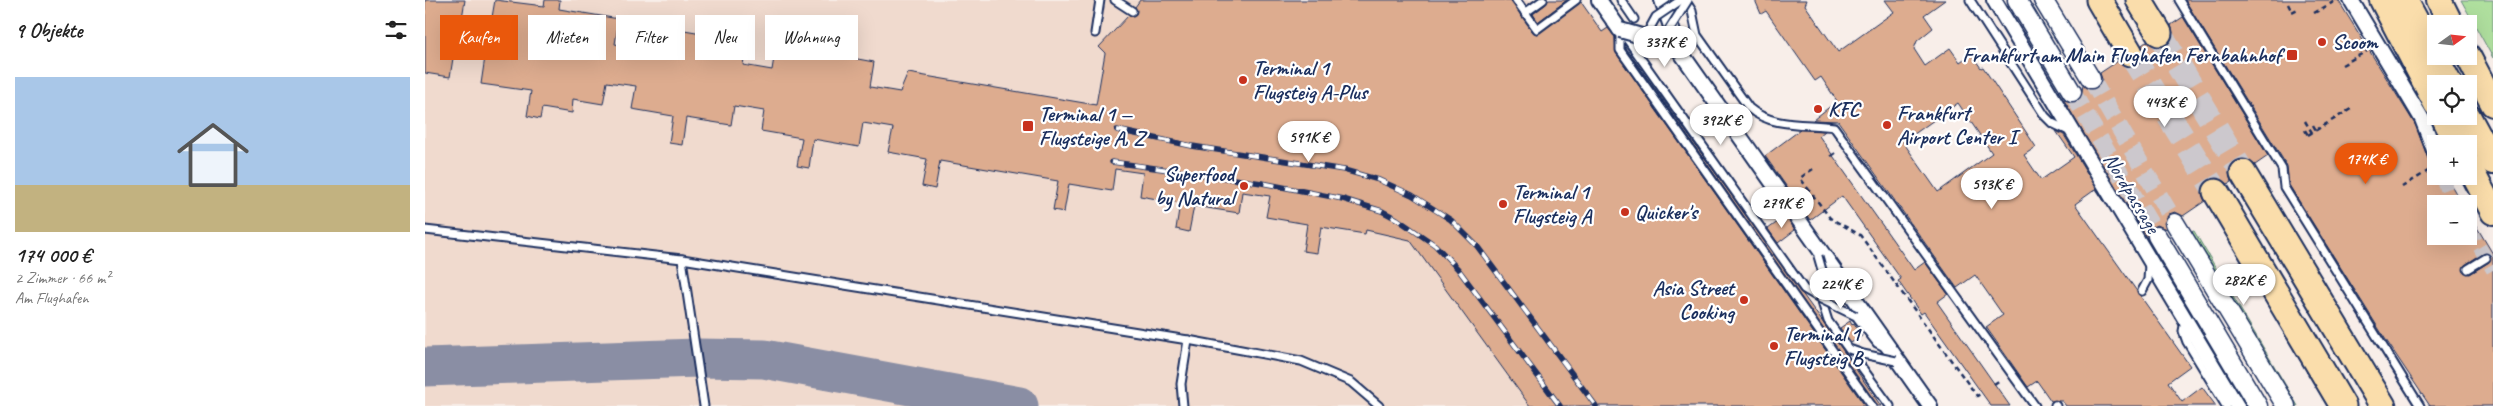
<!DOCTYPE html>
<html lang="de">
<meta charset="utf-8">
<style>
:root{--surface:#fff;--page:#f6f6f6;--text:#222;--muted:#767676;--line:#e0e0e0;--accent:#ea580c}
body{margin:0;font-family:Caveat,sans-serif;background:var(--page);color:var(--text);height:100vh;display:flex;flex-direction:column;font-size:19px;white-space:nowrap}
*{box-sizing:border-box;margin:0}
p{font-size:16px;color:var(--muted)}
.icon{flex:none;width:28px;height:28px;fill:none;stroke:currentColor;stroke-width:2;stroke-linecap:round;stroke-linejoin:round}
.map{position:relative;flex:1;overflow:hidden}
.panel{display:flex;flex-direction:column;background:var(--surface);width:425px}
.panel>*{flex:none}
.guide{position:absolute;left:15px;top:15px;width:475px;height:45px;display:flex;gap:10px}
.needle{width:32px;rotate:75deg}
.buttons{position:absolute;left:2002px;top:15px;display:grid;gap:10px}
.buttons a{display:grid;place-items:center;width:50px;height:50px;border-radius:0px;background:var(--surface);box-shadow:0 5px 20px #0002;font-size:25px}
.price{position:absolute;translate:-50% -42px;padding:0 11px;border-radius:18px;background:#fff;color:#222;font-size:16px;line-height:32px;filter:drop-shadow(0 1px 2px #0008)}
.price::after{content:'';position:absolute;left:50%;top:30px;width:15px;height:11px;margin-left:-8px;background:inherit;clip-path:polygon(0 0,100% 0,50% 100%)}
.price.on{background:var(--accent);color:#fff}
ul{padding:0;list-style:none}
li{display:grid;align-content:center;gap:10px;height:265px;padding:0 15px}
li+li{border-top:1px solid var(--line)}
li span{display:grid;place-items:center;height:155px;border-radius:0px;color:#555}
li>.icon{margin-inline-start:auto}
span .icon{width:90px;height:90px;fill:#fffc;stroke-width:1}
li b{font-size:21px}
h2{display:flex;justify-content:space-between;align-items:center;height:60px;padding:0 15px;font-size:21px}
.pill{padding:0 18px;border-radius:0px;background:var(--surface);box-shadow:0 5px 20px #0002;font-size:18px;line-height:45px}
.pill.on{background:var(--accent);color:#fff}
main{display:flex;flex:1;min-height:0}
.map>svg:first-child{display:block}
</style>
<main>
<section class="panel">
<h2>9 Objekte<svg class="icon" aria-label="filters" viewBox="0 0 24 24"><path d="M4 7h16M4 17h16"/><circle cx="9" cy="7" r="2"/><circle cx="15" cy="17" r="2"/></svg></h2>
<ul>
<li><span style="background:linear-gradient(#a9c7e8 70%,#c2b280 0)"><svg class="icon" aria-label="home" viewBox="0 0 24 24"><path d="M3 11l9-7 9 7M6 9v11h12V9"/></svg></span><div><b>174 000 €</b><p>2 Zimmer · 66 m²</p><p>Am Flughafen</p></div></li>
</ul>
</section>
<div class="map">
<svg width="2068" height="406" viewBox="0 0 2068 406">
<rect width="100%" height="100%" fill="#f8eee9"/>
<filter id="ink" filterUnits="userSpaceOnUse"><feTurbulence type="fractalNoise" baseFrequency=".02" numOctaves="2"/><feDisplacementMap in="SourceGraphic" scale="10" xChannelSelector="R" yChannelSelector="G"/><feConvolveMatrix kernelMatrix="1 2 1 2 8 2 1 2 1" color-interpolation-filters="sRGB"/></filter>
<g filter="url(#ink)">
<path fill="#f0dace" d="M0,0H1154L1177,31L1185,26L1456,406H0Z"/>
<g fill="#afdf9e" stroke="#65877e">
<path d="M2036,0H2068V58Z"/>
<path d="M1769,231L1873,406H1868L1765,232Z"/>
</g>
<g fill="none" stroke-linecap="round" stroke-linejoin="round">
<path stroke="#8a8ea4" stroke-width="39" d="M0,367L272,358L339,359L594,406"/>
</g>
<g fill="#ddac8f" stroke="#1b2f5e" fill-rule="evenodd">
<path d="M0,0H40L37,18L66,23L70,0L119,6L120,0H135L134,9L194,19L190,44L219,49L224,24L271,32L322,40L318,65L347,70L351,45L399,53L403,26L415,28L411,55L449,62L445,87L475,92L483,73L671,105L680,53L674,47L704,15L711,14L710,7L715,0H1086L1108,32L1112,34L1156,2L1177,32L1183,28L1190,37L1191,53L1440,406H1105L985,240L941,230L940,234L896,227L892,253L878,251L882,224L841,217L845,196L817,192L814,213L769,206L764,232L751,229L755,203L715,196L718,173L690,169L687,191L644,184L639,212L628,210L633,181L515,161L510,189L497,186L502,159L463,152L468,128L438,123L434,147L388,139L384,168L372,166L377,138L336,131L339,111L309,106L306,125L261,118L257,145L244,143L248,116L207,109L211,86L182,82L178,104L148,99L147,113L117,108L115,119L102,116L106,91L56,84L60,57L29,52L25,77L0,73Z"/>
<path d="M1123,0H1142L1113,22L1108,14L1121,4Z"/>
<path d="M1330,0H1382L1380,5L1413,52L1469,12L1460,0H1520L1499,15L1508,28L1492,41L1489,49L1500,66L1525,48L1535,62L1546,54L1556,68L1558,67L1611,147L1599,155L1616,180L1649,157L1631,131L1639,135L1679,201L1671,189L1650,204L1765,366L1743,382L1757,402L1777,387L1791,406H1641L1637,401H1626L1612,381L1603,387L1561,327L1578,315L1550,275L1532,288L1413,121L1388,120L1412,101L1396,77L1390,81L1341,11L1336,14ZM1533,103L1567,153L1513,192L1478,142Z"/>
<path d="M1760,0H1913L1991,126L2003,159L2011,164V176H2021L2037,204H2011V236H2044V214L2068,254V406H2005L1959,337L1864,185L1862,166ZM2058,253L2065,255L2064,262L2045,274L2039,272L2040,265Z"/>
<path d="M1758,17L1843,156L1830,165L1818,159L1810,161L1804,173L1806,182L1803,184L1791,178L1783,180L1777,192L1780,201L1758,216L1750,212L1744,214L1739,223L1741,229L1732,225L1727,227L1723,231L1722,239L1638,99L1647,103L1653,101L1656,97L1658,85L1666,90L1672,88L1677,79L1675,73L1693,61L1705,67L1713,65L1719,53L1717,45L1722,41L1734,47L1742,45L1748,33L1746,25Z"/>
<path d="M1200,47L1417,349L1456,406H1452Z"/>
<path d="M1375,130L1400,131L1394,136L1489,270L1500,262L1523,294L1512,302L1585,406H1566L1499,312L1496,314L1473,281L1476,279L1417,196L1385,220L1340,156Z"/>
<path d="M1361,216L1370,230L1353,243L1343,229Z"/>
<path d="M1425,321L1427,325L1429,323L1437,336L1426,343L1415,328Z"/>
</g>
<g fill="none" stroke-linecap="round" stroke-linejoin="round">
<g stroke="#ccc8cd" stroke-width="14" stroke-dasharray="14 7" stroke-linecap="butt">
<path d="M2017,176L2022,192L2029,204"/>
<path d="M2044,229L2068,270"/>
</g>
<g stroke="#ccc8cd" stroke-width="18" stroke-dasharray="18 9" stroke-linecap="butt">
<path d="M1666,79L1750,223"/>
<path d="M1647,92L1732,236"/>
</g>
<g stroke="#ccc8cd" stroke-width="25" stroke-dasharray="25 12" stroke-linecap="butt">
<path d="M1734,33L1818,173"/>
<path d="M1705,53L1791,192"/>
</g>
<defs>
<g id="service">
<path d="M690,0L707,11"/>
<path d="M1091,0L1112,29L1151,0"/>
<path d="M1196,0L1209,19"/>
<path d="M1260,0L1267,11L1272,35L1324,108C1347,128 1381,123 1409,127L1610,406"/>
<path d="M1545,0L1620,116L1627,123L1646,132"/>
<path d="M1754,0L1857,169L1859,187L1995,406"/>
<path d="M1100,13L1118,0"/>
<path d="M1195,30V50L1447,406"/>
<path d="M1197,32L1379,289L1396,299L1403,321L1465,406"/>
<path d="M670,33L675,0"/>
<path d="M0,230L257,259L763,340L876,361L926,382L954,406"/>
<path d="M257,259L279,406"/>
<path d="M2043,269L2061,258"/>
<path d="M1717,291L1723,280L1724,264"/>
<path d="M1431,316L1452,343L1460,347"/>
<path d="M1760,321L1758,331L1762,342L1801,406"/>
<path d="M1630,405L1631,406"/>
<path d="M758,406L756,384L763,340"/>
</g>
<g id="minor">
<path d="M1174,0L1195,30"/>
<path d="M1237,0L1254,50L1505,406"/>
<path d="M1569,0L1812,406"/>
<path d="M1926,0L1997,119L2011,155"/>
</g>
<g id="tertiary">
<path d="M1592,0L1647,92"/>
<path d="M1618,0L1666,79"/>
<path d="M1750,223L1861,406"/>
<path d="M1732,236L1833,406"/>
</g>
<g id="trunk">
<path d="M1957,0L2011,104"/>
<path d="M1980,0L2025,84"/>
<path d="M2014,0L2026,24"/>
<path d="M2043,56L2068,104"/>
<path d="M2018,116L2032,144"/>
<path d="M2043,116L2068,162"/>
<path d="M2044,166L2068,212"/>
</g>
<g id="motorway">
<path d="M1674,0L1705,53"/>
<path d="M1714,0L1734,33"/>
<path d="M1818,173L1958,406"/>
<path d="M1791,192L1918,406"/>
</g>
</defs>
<use href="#service" stroke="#1b2f5e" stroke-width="11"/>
<use href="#minor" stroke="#1b2f5e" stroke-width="18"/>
<use href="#tertiary" stroke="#1b2f5e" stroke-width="21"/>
<use href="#trunk" stroke="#1b2f5e" stroke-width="28"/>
<use href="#motorway" stroke="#1b2f5e" stroke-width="29"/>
<g stroke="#1b2f5e" stroke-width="2.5" stroke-dasharray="5 4" stroke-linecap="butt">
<path d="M1863,4L1867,12L1873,9"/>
<path d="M1889,13L1912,0"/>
<path d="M1917,65L1942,51"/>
<path d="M1880,121L1889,136"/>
<path d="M1888,125L1892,132"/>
<path d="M1880,130L1884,137"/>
<path d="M1883,135L1929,107"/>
<path d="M1406,156L1411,153"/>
<path d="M1388,169L1375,178L1405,218L1435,235L1552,396L1557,393"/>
<path d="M1977,187L2008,168"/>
<path d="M1569,384L1575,380"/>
</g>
<use href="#service" stroke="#fff" stroke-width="7"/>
<use href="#minor" stroke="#fff" stroke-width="14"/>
<use href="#tertiary" stroke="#fff" stroke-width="18"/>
<use href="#trunk" stroke="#faddab" stroke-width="24"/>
<use href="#motorway" stroke="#faddab" stroke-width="25"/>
<defs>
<g id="rail">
<path d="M692,130L767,146L919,170L954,180L987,195L1026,220L1052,246L1171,406"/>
<path d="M687,162L837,183L918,199L957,211L972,219L1010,245L1033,269L1135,406"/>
</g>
</defs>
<use href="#rail" stroke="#1b2f5e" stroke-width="5.5"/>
<use href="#rail" stroke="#fff" stroke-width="4" stroke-dasharray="11" stroke-linecap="butt"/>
<defs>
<g id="service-bridge">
<path d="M1220,37L1231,17L1256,0"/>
<path d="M1235,44L1263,0"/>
<path d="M1393,256L1399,277L1396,299L1431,316"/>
<path d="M1424,349L1438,354L1471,361"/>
</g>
<path id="minor-bridge" d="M1195,30L1220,37L1235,44"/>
</defs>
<use href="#service-bridge" stroke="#1b2f5e" stroke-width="11" stroke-linecap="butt"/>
<use href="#minor-bridge" stroke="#1b2f5e" stroke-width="18" stroke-linecap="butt"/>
<use href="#service-bridge" stroke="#fff" stroke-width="7"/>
<use href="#minor-bridge" stroke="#fff" stroke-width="14"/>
</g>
</g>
<g fill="#c8321e" stroke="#fff" stroke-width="2">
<circle cx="1897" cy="42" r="5"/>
<rect x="1861" y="49" width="12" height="12" rx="2.5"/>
<circle cx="818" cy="80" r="5"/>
<circle cx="1393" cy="109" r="5"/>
<circle cx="1462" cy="125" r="5"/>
<rect x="597" y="120" width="12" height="12" rx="2.5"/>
<circle cx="819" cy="186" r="5"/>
<circle cx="1078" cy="204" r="5"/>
<circle cx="1200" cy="212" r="5"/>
<circle cx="1319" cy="300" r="5"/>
<circle cx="1349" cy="346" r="5"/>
</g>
<g text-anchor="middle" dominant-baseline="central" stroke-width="4.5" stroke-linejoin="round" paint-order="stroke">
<g font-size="21" font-weight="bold" fill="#1b2f5e" stroke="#fff" text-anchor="start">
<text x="1907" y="42">Scoom</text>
<text x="1856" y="55" text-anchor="end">Frankfurt am Main Flughafen Fernbahnhof</text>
<text x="828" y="68">Terminal 1<tspan x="828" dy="24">Flugsteig A-Plus</tspan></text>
<text x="1403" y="109">KFC</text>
<text x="1472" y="113">Frankfurt<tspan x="1472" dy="24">Airport Center I</tspan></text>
<text x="614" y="114">Terminal 1 —<tspan x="614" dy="24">Flugsteige A, Z</tspan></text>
<text x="809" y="174" text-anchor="end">Superfood<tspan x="809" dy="24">by Natural</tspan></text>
<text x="1088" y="192">Terminal 1<tspan x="1088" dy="24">Flugsteig A</tspan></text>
<text x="1210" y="212">Quicker's</text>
<text x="1309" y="288" text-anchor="end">Asia Street<tspan x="1309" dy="24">Cooking</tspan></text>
<text x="1359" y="334">Terminal 1<tspan x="1359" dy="24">Flugsteig B</tspan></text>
</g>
<g font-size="21" fill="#1b2f5e" stroke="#fff">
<text transform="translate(1707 193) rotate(59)">Nordpassage</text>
</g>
</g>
</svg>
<div class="buttons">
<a><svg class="needle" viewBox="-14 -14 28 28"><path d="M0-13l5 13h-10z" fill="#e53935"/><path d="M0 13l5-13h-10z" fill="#767676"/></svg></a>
<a><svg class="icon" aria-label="locate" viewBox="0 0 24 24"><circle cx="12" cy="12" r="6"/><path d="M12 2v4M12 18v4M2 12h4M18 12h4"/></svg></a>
<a>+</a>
<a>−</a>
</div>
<b class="price" style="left:1240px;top:68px">337K €</b>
<b class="price" style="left:1740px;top:128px">443K €</b>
<b class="price" style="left:1296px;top:146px">392K €</b>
<b class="price" style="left:884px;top:163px">591K €</b>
<b class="price on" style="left:1941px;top:185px">174K €</b>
<b class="price" style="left:1567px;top:210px">593K €</b>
<b class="price" style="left:1357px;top:229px">279K €</b>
<b class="price" style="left:1819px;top:306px">282K €</b>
<b class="price" style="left:1416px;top:310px">224K €</b>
<div class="guide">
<a class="pill on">Kaufen</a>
<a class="pill">Mieten</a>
<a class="pill">Filter</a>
<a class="pill">Neu</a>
<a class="pill">Wohnung</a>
</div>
</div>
</main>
